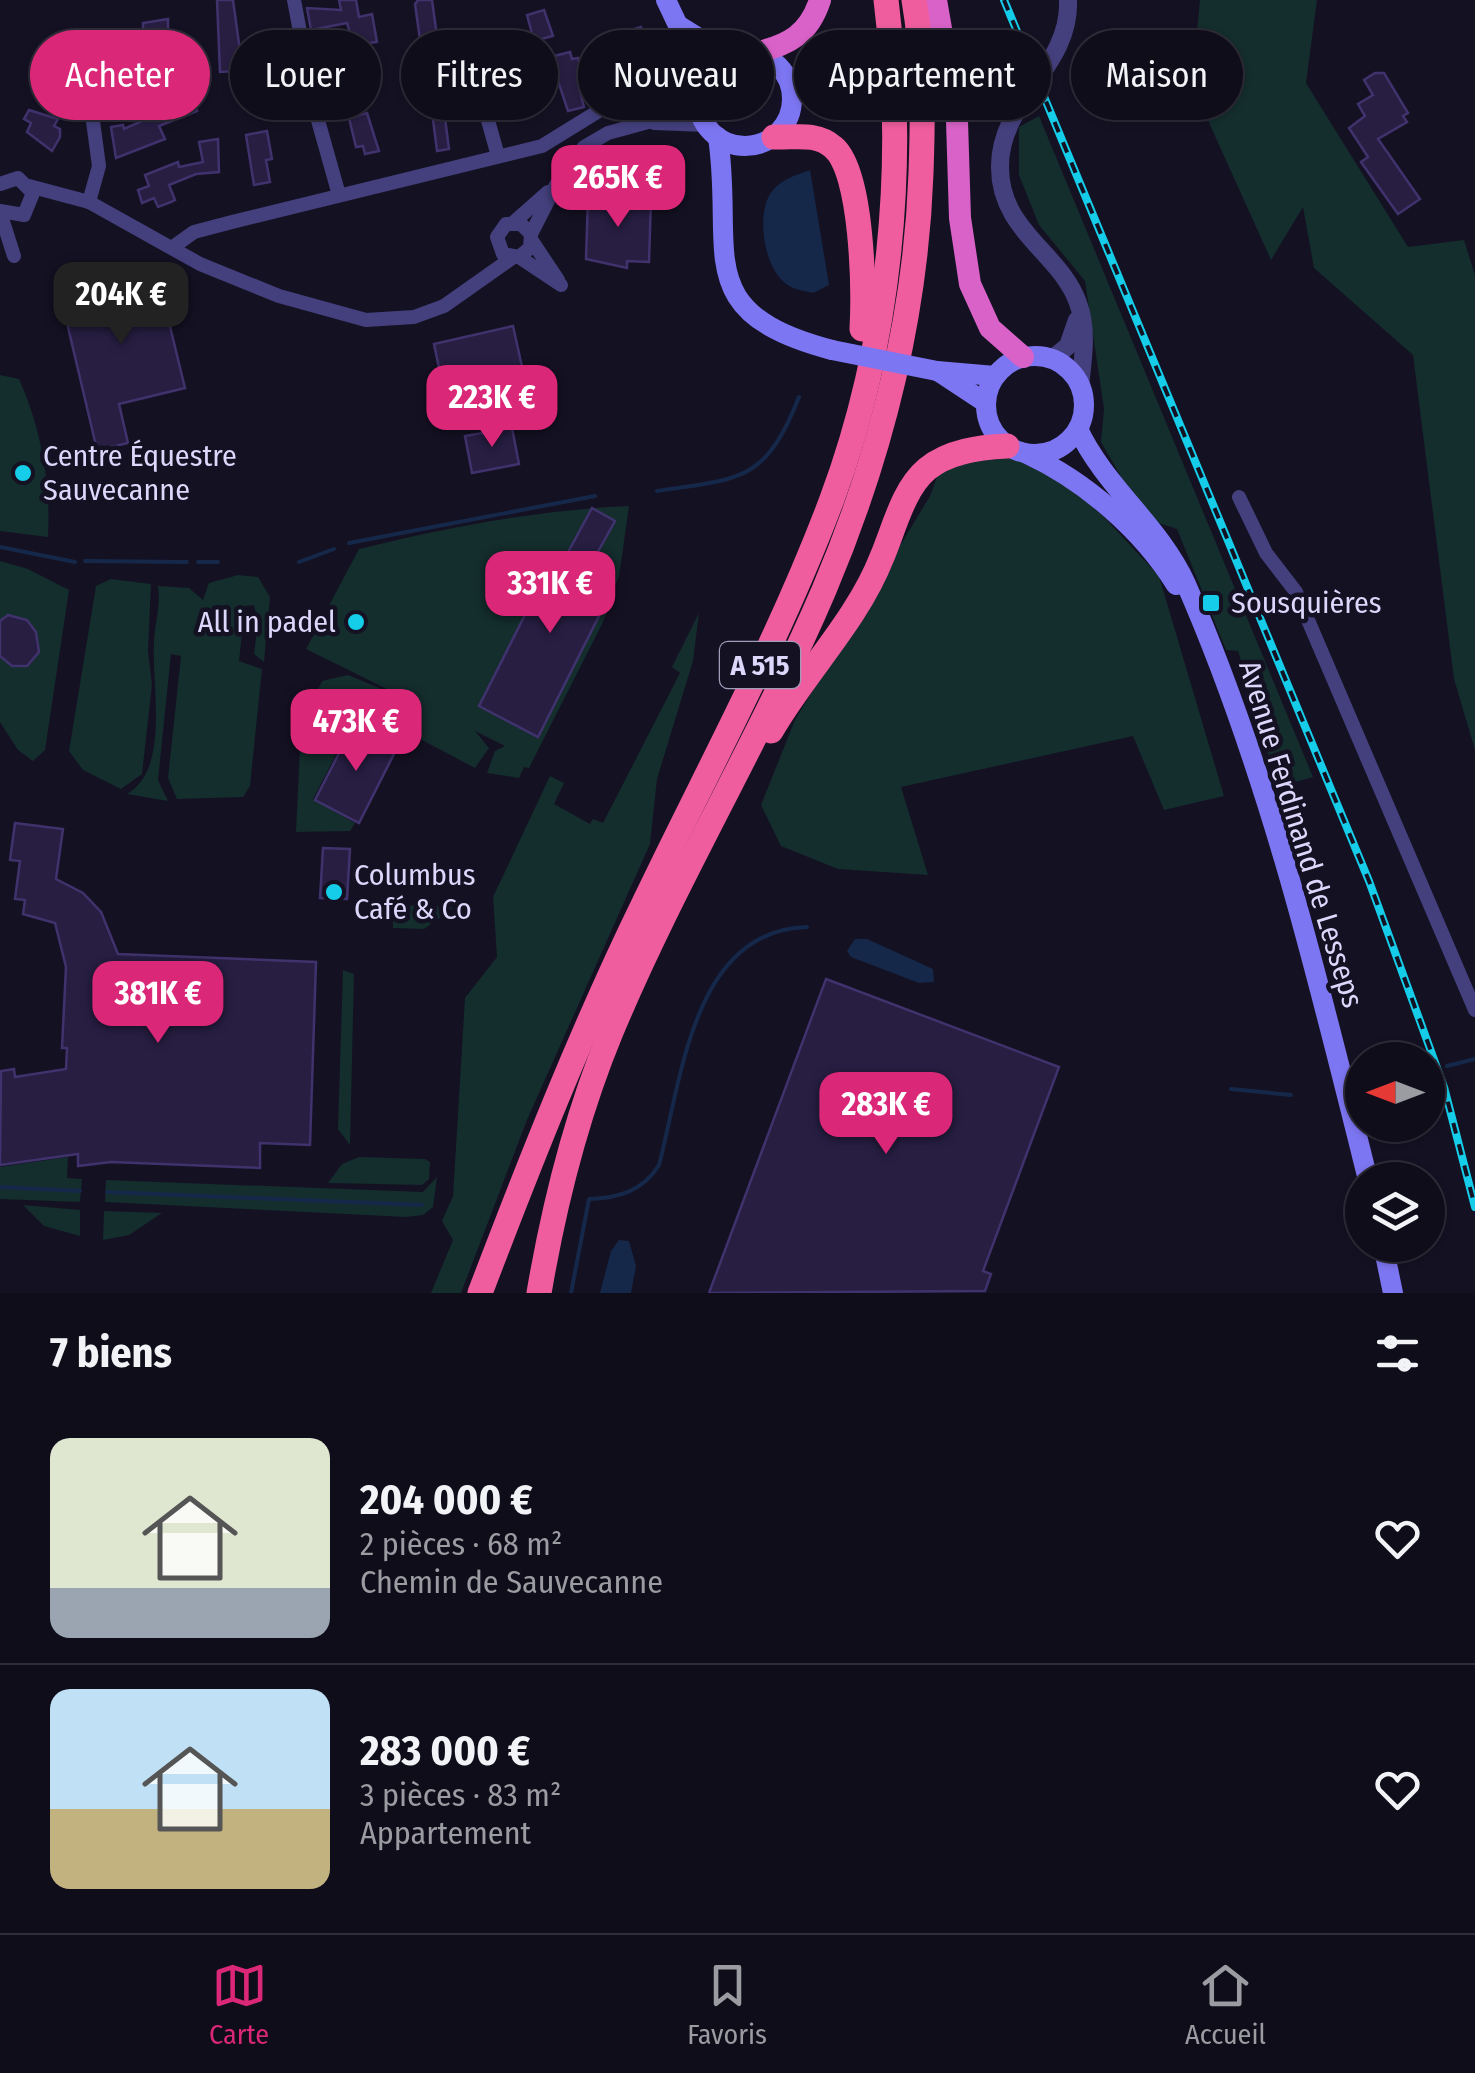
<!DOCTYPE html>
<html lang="fr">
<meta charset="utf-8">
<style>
:root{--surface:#0f0d1a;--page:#1d1b27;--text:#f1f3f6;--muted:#9b9ca2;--line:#2f2d39;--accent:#db2777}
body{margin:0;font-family:"Fira Sans Condensed",sans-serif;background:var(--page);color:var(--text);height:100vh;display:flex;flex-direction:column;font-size:38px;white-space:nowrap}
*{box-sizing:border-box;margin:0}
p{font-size:32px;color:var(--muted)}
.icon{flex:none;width:55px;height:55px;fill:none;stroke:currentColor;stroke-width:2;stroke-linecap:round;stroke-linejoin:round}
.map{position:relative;height:1293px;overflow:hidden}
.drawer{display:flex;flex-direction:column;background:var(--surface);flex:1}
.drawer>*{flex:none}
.banner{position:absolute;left:30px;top:30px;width:1415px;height:90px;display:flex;gap:20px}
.needle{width:65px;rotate:270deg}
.fabs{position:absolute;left:1345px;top:1042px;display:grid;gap:20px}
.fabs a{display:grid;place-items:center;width:100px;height:100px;border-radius:50%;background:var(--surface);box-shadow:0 2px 8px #0004,0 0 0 2px var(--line);font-size:50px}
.price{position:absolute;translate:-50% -85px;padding:0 22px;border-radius:20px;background:var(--accent);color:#fff;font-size:32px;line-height:65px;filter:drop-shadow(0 2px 5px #0008)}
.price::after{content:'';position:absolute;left:50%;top:60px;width:30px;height:22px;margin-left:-15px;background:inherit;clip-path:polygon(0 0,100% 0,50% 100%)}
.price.selected{background:#222;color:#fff}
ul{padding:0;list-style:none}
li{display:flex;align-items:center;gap:30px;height:250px;padding:0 50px}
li+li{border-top:2px solid var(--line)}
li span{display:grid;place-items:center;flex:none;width:280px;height:200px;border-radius:20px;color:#555}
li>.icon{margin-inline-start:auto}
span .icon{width:120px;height:120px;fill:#fffc;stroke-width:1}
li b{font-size:42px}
h2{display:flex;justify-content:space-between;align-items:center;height:120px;padding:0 50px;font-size:42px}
.pill{padding:0 35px;border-radius:45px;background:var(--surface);box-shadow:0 2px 8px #0004,0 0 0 2px var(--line);font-size:35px;line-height:90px}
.pill.selected{background:var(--accent);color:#fff}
.dock{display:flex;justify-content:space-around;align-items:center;height:140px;border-top:2px solid var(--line);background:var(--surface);font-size:28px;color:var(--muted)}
.dock a{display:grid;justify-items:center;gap:5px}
.dock .selected{color:var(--accent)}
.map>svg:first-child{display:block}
</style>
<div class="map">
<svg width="1475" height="1293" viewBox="0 0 1475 1293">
<rect width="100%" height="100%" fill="#141123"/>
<g fill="#142d2d">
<path d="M1200,0H1317L1306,83L1408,247L1464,240L1475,275V750L1454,679L1413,355L1314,268L1303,207L1271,260L1192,85Z"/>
<path d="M1039,116L1313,777L1281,786L1250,710L1256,707L1238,651L1226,650L1177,529L1155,522L1128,489L1101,442L1104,409L1085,281L1039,225L1019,175V127Z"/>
<path d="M0,375L19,379C41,428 51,483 48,537L0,531Z"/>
<path d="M991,453L1025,462L1062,481L1103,516L1159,576L1224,796L1164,810L1133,736L901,787L928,875L838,869L781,846L761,805L795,720L930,496L938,474Z"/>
<path d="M629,506L619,577L604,607L608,610L602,624L529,768L524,767L519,778L487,773L495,751L505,746L475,731L489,748L475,768L365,710L351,726L313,799L355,823L350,831L296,832L301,726L322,681L348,675L411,701L306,649L359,549C449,527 537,510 629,506Z"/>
<path d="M0,561L28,569L69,590L45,750L33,761L18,750L0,722Z"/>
<path d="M238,575L258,577L270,597L264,662L254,654L258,622L254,605L245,606L239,661L262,669L250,786L243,797L177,799L168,778L181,656L171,654L158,780L168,801L127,794C171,769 151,683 154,641C155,623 161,604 158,586L189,588L203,600L209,583Z"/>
<path d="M111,579L151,584L148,651L152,685L142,774L121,789L83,770L69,751L96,586Z"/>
<path d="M699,613L693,661L657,779L650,844L527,1120L461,1293H431L453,1240L442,1221L453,1196L465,998L497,957L493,897L550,776L564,783L554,804L590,824L593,819L603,823L680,673L672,667Z"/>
<path d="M393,905L452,907V909L424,929L393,928Z"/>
<path d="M343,970L354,974L350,1145L338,1129Z"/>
<path d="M68,1157L67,1178L82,1179L80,1202L0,1199V1167Z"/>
<path d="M359,1157L425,1159L430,1162L429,1179L422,1185L328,1183L342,1164Z"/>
<path d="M437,1177L433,1207L423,1215L406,1217L105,1202L106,1180L423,1192Z"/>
<path d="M23,1205L80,1210V1236L44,1226Z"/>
<path d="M104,1211L162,1213L129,1235L103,1240Z"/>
</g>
<g fill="#152849">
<path d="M810,170L829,285L813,293C806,291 797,290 791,287C764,273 756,218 770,194C779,180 796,175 810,170Z"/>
<path d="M855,939H867L933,969L934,982L919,983L851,957L847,951Z"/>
<path d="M619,1240L629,1241L636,1266L631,1293H600L611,1251Z"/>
</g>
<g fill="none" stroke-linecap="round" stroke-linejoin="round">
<g stroke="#152849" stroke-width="4">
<path d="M657,491C741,478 765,483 799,397"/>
<path d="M349,543L595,496"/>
<path d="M0,547L75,562"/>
<path d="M85,561L187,562"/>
<path d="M198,562H218"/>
<path d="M299,562L334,549"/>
<path d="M1447,1066L1475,1059"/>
<path d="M1428,1072L1434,1070"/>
<path d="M1231,1089L1291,1095"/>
<path d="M0,1187L80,1191"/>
<path d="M107,1192L422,1205"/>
<path d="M571,1293L589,1199C619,1198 643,1191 659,1165C682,1078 693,930 807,927"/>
</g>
</g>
<g fill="#271e42" stroke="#40326c" stroke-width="2.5">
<path d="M217,0H233L240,51L254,50L260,81L237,83L236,71L220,72Z"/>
<path d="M339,0H356L359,17L372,14L377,42L354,45L347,23L311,30L307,8L341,10Z"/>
<path d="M418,0H432L440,58L423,61L415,4Z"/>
<path d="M544,10L553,36L534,41L527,15Z"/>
<path d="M168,19V34H161V48L123,49V72H110L111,65H101L103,32L143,33V23Z"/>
<path d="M641,27L644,39L628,43L636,75L644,73L647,84L627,89L613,35Z"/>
<path d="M570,52L572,59L578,58L586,89L580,91L584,107L568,111L550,57Z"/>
<path d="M351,63L352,69L357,68L356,90L332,94L330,67Z"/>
<path d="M511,63L516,78L509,81L513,95L497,99L490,69Z"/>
<path d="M1375,73H1384L1408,113L1403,116L1407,122L1378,139L1420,199L1398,214L1361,162L1368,157L1349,128L1365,116L1358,104L1373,95L1364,80Z"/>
<path d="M188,83L197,111L159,126L165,139L116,158L111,127L123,125L124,129L176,106L171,88Z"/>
<path d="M443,102L449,149L437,151L431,104Z"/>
<path d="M29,110L58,119L54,126L60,129V137L52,151L27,132L31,123L24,119Z"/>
<path d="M367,113L379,151L365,154L363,146L356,147L349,118Z"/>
<path d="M267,131L272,159L266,160L270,182L254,185L246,135Z"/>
<path d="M218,139L219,172L196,174L169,185L175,200L171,202L158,207L154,198L142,203L138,190L149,186L145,175L178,162L179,167L203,162L199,142Z"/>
<path d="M588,197L651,199L649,262L627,261V268L586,259Z"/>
<path d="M155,265L185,388L119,404L128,443L97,450L59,289Z"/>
<path d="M513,326L528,394L448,411L434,344Z"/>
<path d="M512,428L519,464L472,473L465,436Z"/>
<path d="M592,508L615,521L589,568L601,574L584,606L600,614L538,737L479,706L528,609L534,612L561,553L566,556Z"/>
<path d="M8,615L27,620L36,632L39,652L27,666H12L0,656V621Z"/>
<path d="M353,726L397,748L359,823L315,800Z"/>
<path d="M15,823L63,829L56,879L83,893L101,912L118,954L316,962L310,1145L260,1143V1168L111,1162L78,1166V1154L0,1165L1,1071L14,1069L15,1077L66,1069L67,1048H62L66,967L55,923L23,914L25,900L15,899L20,861L10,860Z"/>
<path d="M323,848L350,849L347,899L320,898Z"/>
<path d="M826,979L1059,1067L983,1271L991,1274L985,1291L709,1293Z"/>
</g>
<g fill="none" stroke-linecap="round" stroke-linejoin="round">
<g stroke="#44407e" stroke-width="14">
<path d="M294,0L314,106L339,195"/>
<path d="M470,56L498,156"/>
<path d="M654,123L706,125"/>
<path d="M0,184L18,178L33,193L24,215L0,211"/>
<path d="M29,186L89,202L200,264L279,296L366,320L414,317L444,306L512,258"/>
<path d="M89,202L99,166L92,114L95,99L138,81L151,71"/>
<path d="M0,212L14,256"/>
<path d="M514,222L548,192"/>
<path d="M531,234L556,185L584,147L608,133L648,122L698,96"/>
<path d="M532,241L558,280"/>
<path d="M173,247L194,232L232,222L542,146L610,104"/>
<path d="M519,257L530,248L531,234L521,224H506L497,237L503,254L519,257L561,285"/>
<path d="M1239,497L1266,553L1296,592L1475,1010"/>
</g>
<g stroke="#44407e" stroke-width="18">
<path d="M1068,0C1071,67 1000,100 1000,166C999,231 1061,253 1078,303C1088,329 1083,359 1080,386"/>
<path d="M1052,359L1068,346L1077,320"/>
</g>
<g stroke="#7d76f2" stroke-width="20">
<path d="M666,0L693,57L700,86"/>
<path d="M678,25L728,56"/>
<circle cx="745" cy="99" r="47"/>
<path d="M718,137C735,253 688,312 832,350"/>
<circle cx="1035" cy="405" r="49"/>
<path d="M937,371L995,376"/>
<path d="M939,372L986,403"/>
<path d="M1078,429C1105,487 1160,526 1186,584C1269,774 1318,979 1368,1180"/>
<path d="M1027,454C1085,481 1142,530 1176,585"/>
<path d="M1383,1245L1393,1293"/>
</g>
<g stroke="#d962c8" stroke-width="22">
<path d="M936,0L957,121L960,218L970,284L990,328L1023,357"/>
<path d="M755,53C789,45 809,34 820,0"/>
</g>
<g stroke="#f05d9f" stroke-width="25">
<path d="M774,137C794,138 816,132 833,147C863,171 864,292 862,329"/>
<path d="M771,731C805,672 857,621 882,557C894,529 903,489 927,469C949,451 980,447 1007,446"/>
<path d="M480,1293C530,1162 582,1030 644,903C708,769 780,638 832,499C890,343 907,165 886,0"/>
<path d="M539,1293C554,1205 577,1114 611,1032C674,881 760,740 824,590C880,458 916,316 921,173C923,115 924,57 914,0"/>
</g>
<defs>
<path id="rail" d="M1004,0L1369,881L1444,1087L1475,1207"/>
</defs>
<use href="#rail" stroke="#15cde8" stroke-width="8"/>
<use href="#rail" stroke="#141123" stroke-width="4" stroke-dasharray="11" stroke-linecap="butt"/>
<path stroke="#7d76f2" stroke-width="20" d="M832,350L937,371"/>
</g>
<g fill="#15cde8" stroke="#141123" stroke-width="4">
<circle cx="23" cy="473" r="10"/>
<rect x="1201" y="593" width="20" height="20" rx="5"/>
<circle cx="356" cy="622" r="10"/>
<circle cx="334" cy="892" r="10"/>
</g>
<g text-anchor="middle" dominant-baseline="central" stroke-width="9" stroke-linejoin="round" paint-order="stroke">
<rect fill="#141123" stroke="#a09cba" stroke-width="2.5" x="720" y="642" width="80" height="46" rx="8"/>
<g font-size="28" font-weight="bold" fill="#dcd7fb">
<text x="760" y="665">A 515</text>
</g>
<g font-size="30" fill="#dcd7fb" stroke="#141123" text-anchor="start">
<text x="43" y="456">Centre Équestre<tspan x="43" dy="34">Sauvecanne</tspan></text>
<text x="1231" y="603">Sousquières</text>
<text x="336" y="622" text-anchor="end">All in padel</text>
<text x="354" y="875">Columbus<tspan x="354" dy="34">Café &amp; Co</tspan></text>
</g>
<g font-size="30" fill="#dcd7fb" stroke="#141123">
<text transform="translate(1301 834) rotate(73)">Avenue Ferdinand de Lesseps</text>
</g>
</g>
</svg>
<div class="fabs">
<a><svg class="needle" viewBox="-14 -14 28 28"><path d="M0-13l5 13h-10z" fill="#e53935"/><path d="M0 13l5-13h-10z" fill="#9b9ca2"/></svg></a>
<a><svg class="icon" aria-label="layers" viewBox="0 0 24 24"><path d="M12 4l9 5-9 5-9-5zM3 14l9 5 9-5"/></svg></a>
</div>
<b class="price" style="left:618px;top:230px">265K €</b>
<b class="price selected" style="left:121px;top:347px">204K €</b>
<b class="price" style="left:492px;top:450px">223K €</b>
<b class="price" style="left:550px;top:636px">331K €</b>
<b class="price" style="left:356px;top:774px">473K €</b>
<b class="price" style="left:158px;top:1046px">381K €</b>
<b class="price" style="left:886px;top:1157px">283K €</b>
<div class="banner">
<a class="pill selected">Acheter</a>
<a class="pill">Louer</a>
<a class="pill">Filtres</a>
<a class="pill">Nouveau</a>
<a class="pill">Appartement</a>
<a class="pill">Maison</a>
</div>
</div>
<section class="drawer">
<h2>7 biens<svg class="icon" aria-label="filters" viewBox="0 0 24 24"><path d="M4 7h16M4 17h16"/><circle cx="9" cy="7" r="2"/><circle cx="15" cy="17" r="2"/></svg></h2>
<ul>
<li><span style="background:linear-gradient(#dfe7d0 75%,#9aa5b1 0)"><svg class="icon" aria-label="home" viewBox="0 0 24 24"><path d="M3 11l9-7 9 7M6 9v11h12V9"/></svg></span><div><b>204 000 €</b><p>2 pièces · 68 m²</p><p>Chemin de Sauvecanne</p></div><svg class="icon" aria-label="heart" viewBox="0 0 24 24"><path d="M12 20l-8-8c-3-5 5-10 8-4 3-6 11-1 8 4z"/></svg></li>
<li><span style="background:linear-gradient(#bfe0f5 60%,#c2b280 0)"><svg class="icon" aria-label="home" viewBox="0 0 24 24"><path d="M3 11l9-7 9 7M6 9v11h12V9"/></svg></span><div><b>283 000 €</b><p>3 pièces · 83 m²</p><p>Appartement</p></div><svg class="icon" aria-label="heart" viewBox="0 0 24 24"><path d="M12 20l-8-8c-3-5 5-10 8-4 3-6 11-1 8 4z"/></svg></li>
</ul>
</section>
<nav class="dock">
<a class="selected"><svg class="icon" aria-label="map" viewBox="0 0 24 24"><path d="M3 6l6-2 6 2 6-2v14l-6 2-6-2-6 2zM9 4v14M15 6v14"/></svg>Carte</a>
<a><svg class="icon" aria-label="saved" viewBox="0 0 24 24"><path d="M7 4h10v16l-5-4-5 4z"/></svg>Favoris</a>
<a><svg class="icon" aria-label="home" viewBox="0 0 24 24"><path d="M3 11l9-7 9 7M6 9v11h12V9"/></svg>Accueil</a>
</nav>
